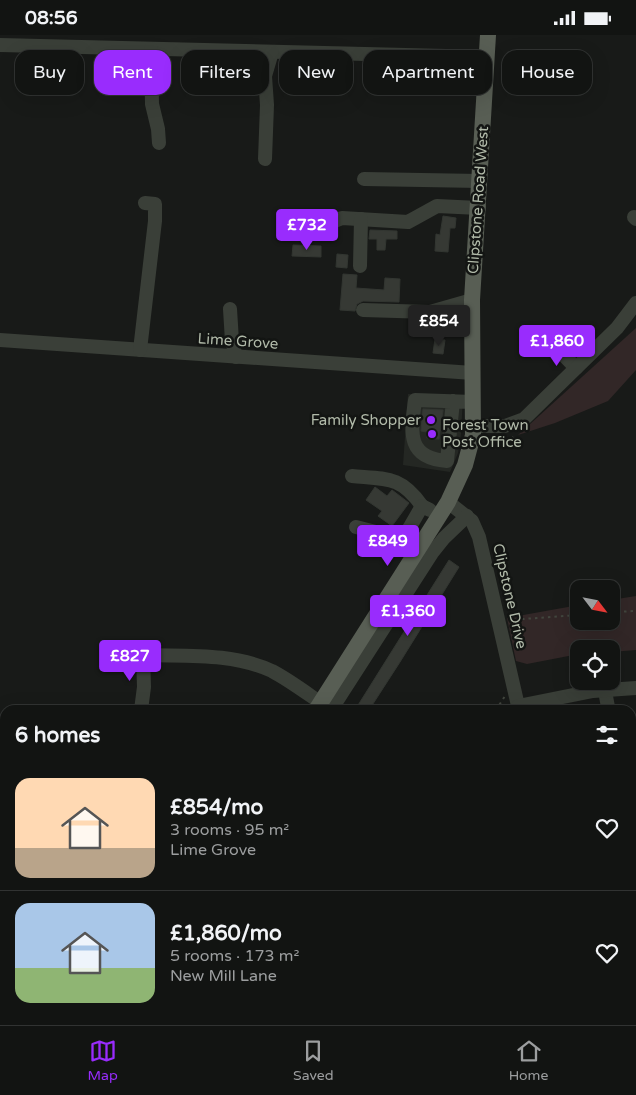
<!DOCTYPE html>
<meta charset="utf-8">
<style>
:root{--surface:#121412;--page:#1b1d1b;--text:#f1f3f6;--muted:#9c9e9f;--line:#313332;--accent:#992cfd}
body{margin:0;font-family:"Varela Round",sans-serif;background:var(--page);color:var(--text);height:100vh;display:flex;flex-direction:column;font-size:19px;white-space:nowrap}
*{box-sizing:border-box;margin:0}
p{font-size:16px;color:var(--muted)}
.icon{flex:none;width:28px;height:28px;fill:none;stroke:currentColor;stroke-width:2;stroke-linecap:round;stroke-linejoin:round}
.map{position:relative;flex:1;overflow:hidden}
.panel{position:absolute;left:0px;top:670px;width:636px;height:320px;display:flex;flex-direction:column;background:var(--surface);border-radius:15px 15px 0 0;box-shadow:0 5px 20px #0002,0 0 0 1px var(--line)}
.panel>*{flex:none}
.hud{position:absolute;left:15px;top:15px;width:606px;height:45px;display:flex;gap:10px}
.needle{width:32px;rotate:122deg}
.controls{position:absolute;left:570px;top:545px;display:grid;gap:10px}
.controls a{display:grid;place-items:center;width:50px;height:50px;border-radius:10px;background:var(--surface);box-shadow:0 5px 20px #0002,0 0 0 1px var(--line);font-size:25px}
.price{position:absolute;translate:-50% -42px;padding:0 11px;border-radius:5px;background:var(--accent);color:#fff;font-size:16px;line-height:32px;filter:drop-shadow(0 1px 2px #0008)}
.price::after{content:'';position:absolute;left:50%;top:30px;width:15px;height:11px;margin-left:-8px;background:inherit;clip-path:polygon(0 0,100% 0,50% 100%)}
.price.selected{background:#222;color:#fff}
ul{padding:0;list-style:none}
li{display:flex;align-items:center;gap:15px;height:125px;padding:0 15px}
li+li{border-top:1px solid var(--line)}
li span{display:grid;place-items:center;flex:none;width:140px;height:100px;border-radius:15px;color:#555}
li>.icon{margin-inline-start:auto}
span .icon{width:60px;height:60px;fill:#fffc;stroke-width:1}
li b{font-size:21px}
h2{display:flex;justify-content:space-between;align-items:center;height:60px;padding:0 15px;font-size:21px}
.tag{padding:0 18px;border-radius:15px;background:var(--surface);box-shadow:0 5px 20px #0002,0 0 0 1px var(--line);font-size:18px;line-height:45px}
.tag.selected{background:var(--accent);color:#fff}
.status{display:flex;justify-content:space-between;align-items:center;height:35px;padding:0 25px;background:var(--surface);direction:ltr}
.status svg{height:14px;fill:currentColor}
.menu{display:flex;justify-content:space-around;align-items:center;height:70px;border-top:1px solid var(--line);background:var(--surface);font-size:14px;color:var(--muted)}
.menu a{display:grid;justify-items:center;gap:2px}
.menu .selected{color:var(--accent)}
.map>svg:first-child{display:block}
</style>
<div class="status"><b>08:56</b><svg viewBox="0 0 49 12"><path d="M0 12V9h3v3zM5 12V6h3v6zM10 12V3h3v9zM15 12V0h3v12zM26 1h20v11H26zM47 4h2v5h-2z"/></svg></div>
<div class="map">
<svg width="636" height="990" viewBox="0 0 636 990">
<rect width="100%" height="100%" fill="#181a18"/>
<path fill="#242723" d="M408,359L463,361L461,399L458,418L450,437L403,430Z"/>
<g fill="#322727">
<path d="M636,293V335L608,366L555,388L518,400Z"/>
<path d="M636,561V615L611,617V614H579V619L527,629L516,626L507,583L579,570V586H611V565Z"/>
<path d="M636,693V815L631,816V694Z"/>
<path d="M636,874V940L631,941V875Z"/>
</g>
<g fill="#363934" stroke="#323631">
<path d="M443,181L456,183L455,193H450L448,217L435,216L436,199L440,200Z"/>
<path d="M370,195L397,196V204H386L385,215H377V204H369Z"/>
<path d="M293,210L321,211V222L292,221Z"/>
<path d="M337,219L348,220L347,233L336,232Z"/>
<path d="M343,239L357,240L356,253L384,255L385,243L400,244L399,267L363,266L357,269L355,276L340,275Z"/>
<path d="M435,304L445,305L443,319L433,318Z"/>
<path d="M423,374L443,375L439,404L427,403V397L421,396Z"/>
<path d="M375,452L387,461L392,455L409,468L392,491L378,481L382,476L366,465Z"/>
<path d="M449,525L459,532L400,627L369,675H355Z"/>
</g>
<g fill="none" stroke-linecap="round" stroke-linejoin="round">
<g stroke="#42463e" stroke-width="2" stroke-dasharray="2.5 4" stroke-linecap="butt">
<path d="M512,402L519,408"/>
<path d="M611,577L636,576"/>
<path d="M509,585L579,580"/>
<path d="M496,675L505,661"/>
<path d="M0,754L5,755"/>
<path d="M294,990L297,985"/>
</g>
<g stroke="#3a3f38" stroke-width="14">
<path d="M0,10L487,22"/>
<path d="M151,14L152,69L158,94L159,108"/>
<path d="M265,124L267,70L265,41L272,17"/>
<path d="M364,144L480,146"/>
<path d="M634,182L636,184"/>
<path d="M307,193L320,192L342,183L408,187L437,171L479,173"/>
<path d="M360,231L361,184"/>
<path d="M230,274L232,306L236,322"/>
<path d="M363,275L430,277L472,265"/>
<path d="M0,305L473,338"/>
<path d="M537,306C555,308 564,321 576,333"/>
<path d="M140,315L155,186V169L145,168"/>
<path d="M453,366L447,426C406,423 411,397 415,365L473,367"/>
<path d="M473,391H505L524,384L617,293L636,268"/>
<path d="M352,441C387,444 401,441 422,471"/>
<path d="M448,467L472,486L479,502L519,675"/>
<path d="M356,492L403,504"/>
<path d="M419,513L403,504L422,471L430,475"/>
<path d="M126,619C175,623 226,615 272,636C289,645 305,657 321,668"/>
<path d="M605,656L608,672"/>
<path d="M518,671L593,656L636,653"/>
<path d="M141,675L144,652L143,620"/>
<path d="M331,675L432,518L444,503L467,481"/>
<path d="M0,773L5,774"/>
<path d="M0,805L5,785"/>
<path d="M0,851L5,852"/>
<path d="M631,868L636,867"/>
<path d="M0,929L5,924"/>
<path d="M0,940L5,946"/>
<path d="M500,985L501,990"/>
<path d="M591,985L592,990"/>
<path d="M134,990L137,985"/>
</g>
<g stroke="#585e54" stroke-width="16">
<path d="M316,675L448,467L465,430L473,400L472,265L488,0"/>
<path d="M86,990L91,985"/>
<path d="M103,990L108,985"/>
</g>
</g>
<g fill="#992cfd" stroke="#131513" stroke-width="2">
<circle cx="431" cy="385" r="5"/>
<circle cx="432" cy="399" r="5"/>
</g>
<g text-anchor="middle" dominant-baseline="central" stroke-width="5" stroke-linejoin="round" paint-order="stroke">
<g font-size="15" fill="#b1baa9" stroke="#131513">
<text transform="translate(478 165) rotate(-86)">Clipstone Road West</text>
<text transform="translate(238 306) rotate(4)">Lime Grove</text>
<text transform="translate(510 561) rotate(77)">Clipstone Drive</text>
</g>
<g font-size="15" fill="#b1baa9" stroke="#131513" text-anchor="end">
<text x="421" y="385">Family Shopper</text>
<text x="442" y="390" text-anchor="start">Forest Town<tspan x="442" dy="17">Post Office</tspan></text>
</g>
</g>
</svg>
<div class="controls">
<a><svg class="needle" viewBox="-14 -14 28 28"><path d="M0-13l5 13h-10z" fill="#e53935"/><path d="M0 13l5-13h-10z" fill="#9c9e9f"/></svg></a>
<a><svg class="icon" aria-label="locate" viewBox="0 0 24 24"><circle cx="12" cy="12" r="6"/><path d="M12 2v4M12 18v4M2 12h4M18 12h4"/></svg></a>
</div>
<b class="price" style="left:307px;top:216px">£732</b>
<b class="price selected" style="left:439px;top:312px">£854</b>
<b class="price" style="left:557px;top:332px">£1,860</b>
<b class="price" style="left:388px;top:532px">£849</b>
<b class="price" style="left:408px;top:602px">£1,360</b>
<b class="price" style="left:130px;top:647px">£827</b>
<div class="hud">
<a class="tag">Buy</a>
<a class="tag selected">Rent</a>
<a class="tag">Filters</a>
<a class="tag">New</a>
<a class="tag">Apartment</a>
<a class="tag">House</a>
</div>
<section class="panel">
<h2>6 homes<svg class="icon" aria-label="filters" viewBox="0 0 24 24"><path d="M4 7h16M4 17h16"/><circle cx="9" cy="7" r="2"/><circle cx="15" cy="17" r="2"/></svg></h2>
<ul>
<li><span style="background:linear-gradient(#ffd9b3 70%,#b9a48a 0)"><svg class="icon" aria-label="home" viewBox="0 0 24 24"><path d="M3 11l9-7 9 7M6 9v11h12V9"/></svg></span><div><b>£854/mo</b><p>3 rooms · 95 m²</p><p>Lime Grove</p></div><svg class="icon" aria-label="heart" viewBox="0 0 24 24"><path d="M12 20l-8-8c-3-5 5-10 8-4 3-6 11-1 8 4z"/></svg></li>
<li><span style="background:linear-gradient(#a9c7e8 65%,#8fb573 0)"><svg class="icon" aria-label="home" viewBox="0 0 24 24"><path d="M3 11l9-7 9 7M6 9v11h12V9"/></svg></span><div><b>£1,860/mo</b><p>5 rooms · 173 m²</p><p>New Mill Lane</p></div><svg class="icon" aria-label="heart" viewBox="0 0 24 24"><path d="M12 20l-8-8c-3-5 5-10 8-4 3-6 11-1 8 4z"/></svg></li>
</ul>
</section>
</div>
<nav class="menu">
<a class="selected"><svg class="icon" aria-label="map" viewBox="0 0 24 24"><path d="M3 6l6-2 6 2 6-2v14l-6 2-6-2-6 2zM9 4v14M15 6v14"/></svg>Map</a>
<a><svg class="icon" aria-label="saved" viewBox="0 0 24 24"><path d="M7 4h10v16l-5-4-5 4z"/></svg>Saved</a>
<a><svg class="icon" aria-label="home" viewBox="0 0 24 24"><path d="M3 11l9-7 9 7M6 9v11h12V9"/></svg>Home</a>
</nav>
